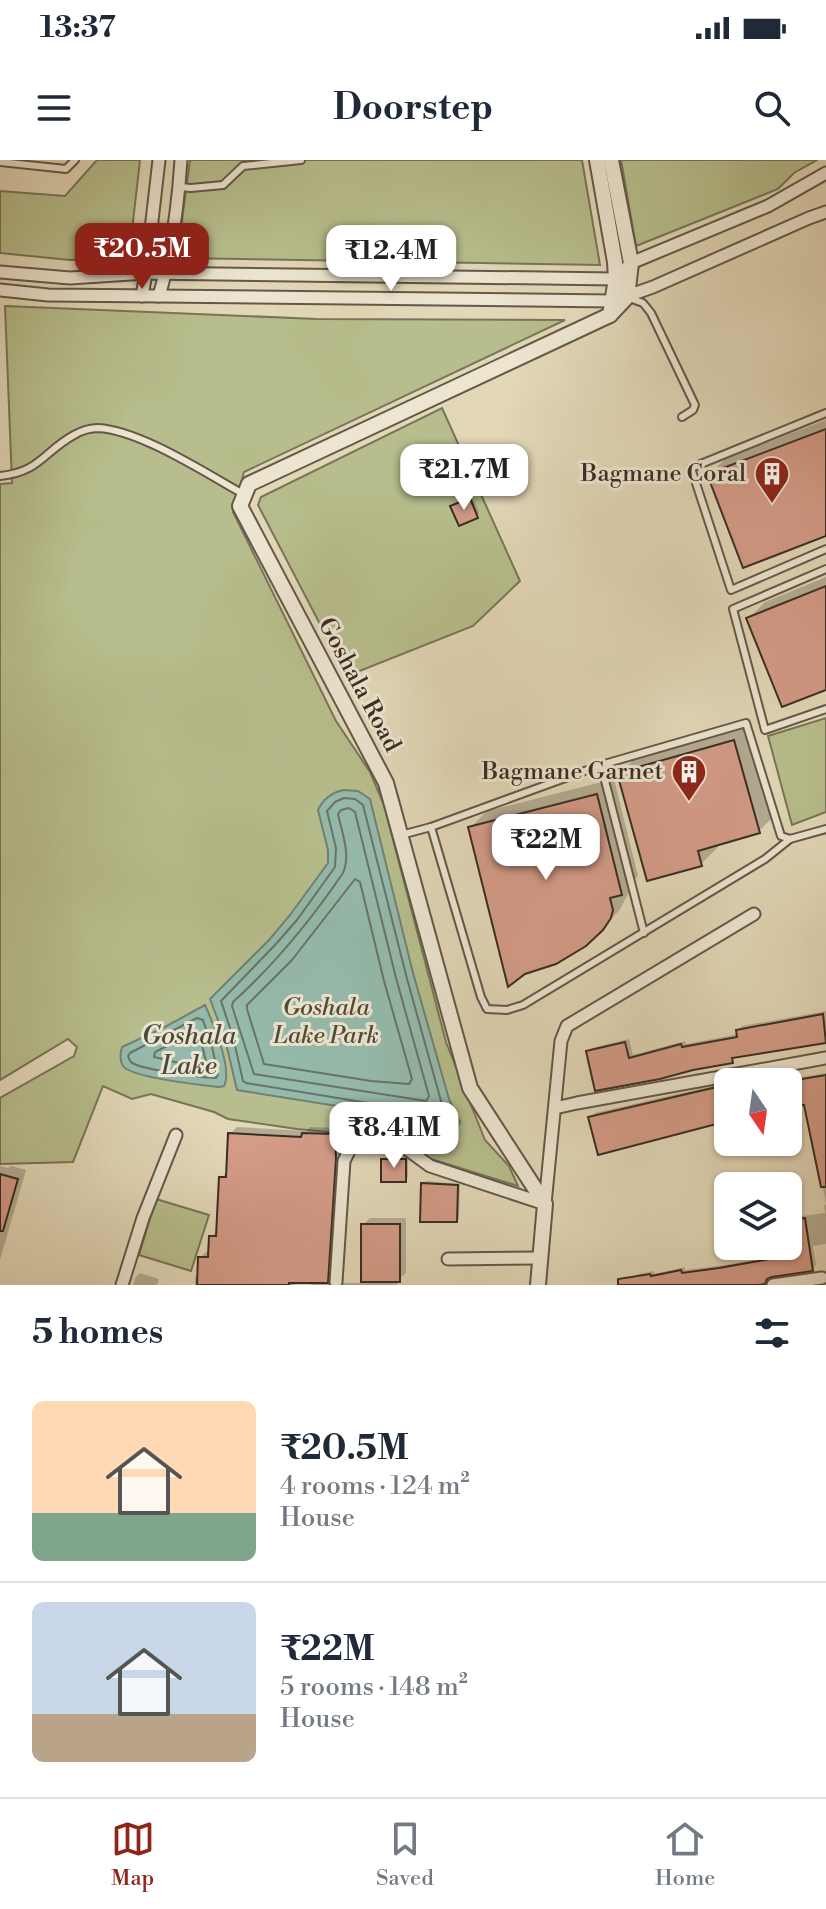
<!DOCTYPE html>
<meta charset="utf-8">
<style>
:root{--surface:#fff;--page:#f6f6f7;--text:#1f2937;--muted:#747a83;--line:#e0e1e3;--accent:#8f2418}
body{margin:0;font-family:"Libre Bodoni",serif;background:var(--page);color:var(--text);height:100vh;display:flex;flex-direction:column;font-size:30px;white-space:nowrap}
*{box-sizing:border-box;margin:0}
p{font-size:26px;color:var(--muted)}
.icon{flex:none;width:44px;height:44px;fill:none;stroke:currentColor;stroke-width:2;stroke-linecap:round;stroke-linejoin:round}
.map{position:relative;height:1125px;overflow:hidden}
.panel{display:flex;flex-direction:column;background:var(--surface);flex:1}
.panel>*{flex:none}
.needle{width:52px;rotate:167deg}
.fabs{position:absolute;left:714px;top:908px;display:grid;gap:16px}
.fabs a{display:grid;place-items:center;width:88px;height:88px;border-radius:12px;background:var(--surface);box-shadow:0 2px 6px #0004;font-size:40px}
.price{position:absolute;translate:-50% -68px;padding:0 18px;border-radius:16px;background:#fff;color:#222;font-size:26px;line-height:52px;filter:drop-shadow(0 2px 4px #0008)}
.price::after{content:'';position:absolute;left:50%;top:48px;width:24px;height:18px;margin-left:-12px;background:inherit;clip-path:polygon(0 0,100% 0,50% 100%)}
.price.current{background:var(--accent);color:#fff}
ul{padding:0;list-style:none}
li{display:flex;align-items:center;gap:24px;height:200px;padding:0 32px}
li+li{border-top:2px solid var(--line)}
li span{display:grid;place-items:center;flex:none;width:224px;height:160px;border-radius:12px;color:#555}
li>.icon{margin-inline-start:auto}
span .icon{width:96px;height:96px;fill:#fffc;stroke-width:1}
li b{font-size:34px}
h2{display:flex;justify-content:space-between;align-items:center;height:96px;padding:0 32px;font-size:34px}
.status{display:flex;justify-content:space-between;align-items:center;height:56px;padding:0 40px;background:var(--surface);direction:ltr}
.status svg{height:22px;fill:currentColor}
header{display:flex;justify-content:space-between;align-items:center;height:104px;padding:0 32px;background:var(--surface);font-size:36px;font-weight:700}
.menu{display:flex;justify-content:space-around;align-items:center;height:112px;border-top:2px solid var(--line);background:var(--surface);font-size:22px;color:var(--muted)}
.menu a{display:grid;justify-items:center;gap:4px}
.menu .current{color:var(--accent)}
.map>svg:first-child{display:block}
</style>
<div class="status"><b>13:37</b><svg viewBox="0 0 49 12"><path d="M0 12V9h3v3zM5 12V6h3v6zM10 12V3h3v9zM15 12V0h3v12zM26 1h20v11H26zM47 4h2v5h-2z"/></svg></div>
<header><svg class="icon" aria-label="menu" viewBox="0 0 24 24"><path d="M4 6h16M4 12h16M4 18h16"/></svg>Doorstep<svg class="icon" aria-label="search" viewBox="0 0 24 24"><circle cx="10" cy="10" r="6"/><path d="M15 15l6 6"/></svg></header>
<div class="map">
<svg width="826" height="1125" viewBox="0 0 826 1125">
<rect width="100%" height="100%" fill="#e2d7b7"/>
<filter id="stains"><feTurbulence type="fractalNoise" baseFrequency=".0025" numOctaves="4"/><feColorMatrix values="0 0 0 0 .2 0 0 0 0 .09 0 0 0 0 .02 0 0 0 .5 -.17"/></filter>
<radialGradient id="worn" r=".72"><stop offset=".6" stop-color="#630" stop-opacity="0"/><stop offset="1" stop-color="#630" stop-opacity=".3"/></radialGradient>
<g fill="#b7bd8c" stroke="#787558" stroke-width="2">
<path d="M97,0H140L129,97L70,100L0,93V31L65,36Z"/>
<path d="M190,0H582L600,105L177,98Z"/>
<path d="M621,0H817L794,13L778,29L636,86Z"/>
<path d="M5,146L317,159L565,160L244,312L233,352L336,561L370,612L384,645L446,882L485,980L509,1006L518,1026L428,998L410,980L297,969L228,959L214,952L151,934L132,939L103,926L73,1002L0,1004V938L74,896L77,887L68,879L0,920V324L12,323Z"/>
<path d="M442,248L520,421L473,466L347,516L258,345L261,337Z"/>
<path d="M826,558V652L792,665L768,576Z"/>
<path d="M156,1039L209,1055L191,1111L139,1095Z"/>
</g>
<g fill="#95baab" stroke="#708275" stroke-width="2">
<path d="M343,630L358,631L370,639L413,813L449,939L460,962L455,970H450L434,963L402,954L368,951L237,930L225,879L210,839L269,780L290,755L328,703V690L318,650C323,639 331,633 343,630Z"/>
<path d="M205,845C213,863 233,909 224,926L219,927C201,925 132,918 123,906C119,900 120,894 122,887L163,868Z"/>
</g>
<g fill="#0003">
<path d="M826,260V374L709,315L726,298Z"/>
<path d="M472,337L479,353L477,356L455,344Z"/>
<path d="M826,417V527L748,459L765,442Z"/>
<path d="M751,564L776,654L759,671L717,683L718,687L701,704L619,614L636,597Z"/>
<path d="M614,619L638,716L628,726L629,732L619,751L601,768L470,668L487,651Z"/>
<path d="M826,851V881L736,895L732,901L692,909L588,892L592,888L629,879L633,895L685,881L686,884L739,874L738,871L742,866Z"/>
<path d="M826,913V1044L816,990L799,921L802,917Z"/>
<path d="M721,924L723,931L728,930V959L591,958L595,953Z"/>
<path d="M237,967L307,971L310,967L341,968L342,991L333,1114L339,1123H363V1065L370,1058H406V1113L397,1120V1125H311V1121H295V1125H195V1117L199,1114L200,1098L207,1091H210L211,1077L219,1069L221,1018L228,1011L230,974Z"/>
<path d="M408,997V1017L405,1020L383,1000L386,998Z"/>
<path d="M0,1006L8,1008L11,1006L26,1010L0,1100Z"/>
<path d="M426,1021L460,1024L459,1058L457,1060L423,1024Z"/>
<path d="M826,1044V1084L813,1086L816,1105L812,1109L770,1115L767,1120L769,1125H635L634,1117L638,1114L654,1111V1114L685,1107V1110L725,1105L783,1095L782,1086H788V1058L825,1053L824,1046Z"/>
<path d="M140,1113L159,1119L157,1125H133L135,1118Z"/>
</g>
<g fill="none" stroke-linecap="round" stroke-linejoin="round">
<g stroke="#677468" stroke-width="2">
<path d="M344,638L355,639L363,645L406,815L441,941L447,953L444,958L403,946L368,943L246,923L243,921L233,877L221,841L275,785L297,760L335,707L336,688L327,651L335,642Z"/>
<path d="M349,648L355,652L396,818L429,936L426,941L254,914L232,846L233,842C275,804 311,760 343,713C351,694 342,673 338,654L341,650Z"/>
<path d="M355,719L360,722L384,821L412,919L409,924L371,921L264,904L247,849V845L292,800Z"/>
<path d="M197,858L203,860L212,887L218,914L216,918C204,918 137,909 131,902C129,900 129,898 128,896L130,893Z"/>
<path d="M195,872C202,879 204,893 206,902L204,906L179,903L154,897L155,892Z"/>
</g>
</g>
<g fill="#d49b87" stroke="#392d24" stroke-width="2">
<path d="M826,269V376L743,408L707,314Z"/>
<path d="M470,338L478,358L459,366L450,346Z"/>
<path d="M826,426V530L782,547L746,458Z"/>
<path d="M734,580L760,673L698,691L702,706L647,721L617,613Z"/>
<path d="M597,634L622,735L610,738L613,750L611,758L603,770L586,786L556,804L525,814L508,827L468,667Z"/>
<path d="M823,854L826,883L732,898L733,903L693,910L660,919L595,931L586,891L625,882L629,898L681,884L682,887L737,877L736,870Z"/>
<path d="M826,915V1027H821L804,945H801L796,920Z"/>
<path d="M717,927L719,934L728,932V961L598,995L588,957Z"/>
<path d="M228,973L301,977L302,973L335,974L336,999L328,1123H289V1125H197L198,1097H208L209,1076H216L219,1017H226Z"/>
<rect x="381" y="999" width="25" height="23"/>
<path d="M0,1014L18,1019L3,1071H0Z"/>
<path d="M421,1023L458,1025L457,1062H420Z"/>
<path d="M805,1058L813,1111L772,1117L767,1119L765,1124L758,1125H618V1119L650,1114L651,1116L681,1110L682,1113L719,1108L781,1097L780,1086H788V1060Z"/>
<rect x="361" y="1064" width="39" height="58"/>
</g>
<g fill="none" stroke-linecap="round" stroke-linejoin="round">
<defs>
<g id="service">
<path d="M0,2L66,9L75,0"/>
<path d="M179,27L191,28L223,25L243,6L301,0"/>
<path d="M627,137L643,143L651,153L695,245L693,250L682,257"/>
<path d="M826,253L691,308L731,430L826,389"/>
<path d="M0,316C40,312 43,292 74,275C81,271 90,268 98,268C140,270 207,314 245,335"/>
<path d="M826,409L733,449L765,570L826,549"/>
<path d="M601,605L431,667L481,837L487,849L507,850L523,845L765,699L790,679"/>
<path d="M401,675L431,667"/>
<path d="M644,773L601,605L746,563L781,676L790,679L826,669"/>
</g>
<g id="minor">
<path d="M0,112L70,118L146,113L159,0"/>
<path d="M0,130L48,135L159,136L613,141L653,127L809,58L826,52"/>
<path d="M142,136L146,113L616,119L631,103L768,46L826,13"/>
<path d="M159,136C172,93 178,45 181,0"/>
<path d="M555,948L577,943L826,898"/>
<path d="M448,1099L541,1098"/>
<path d="M336,1122L344,1001L351,987L364,983L404,987L430,1006L545,1044L561,881L567,866L754,754"/>
<path d="M122,1125L143,1058L176,975"/>
<path d="M773,1125L822,1118"/>
</g>
<g id="tertiary">
<path d="M597,0L615,102L616,119L610,155"/>
<path d="M538,1125L545,1044L470,928L386,623L240,346L249,324L610,155L627,137L631,103L611,0"/>
</g>
</defs>
<use href="#service" stroke="#635849" stroke-width="10"/>
<use href="#minor" stroke="#635849" stroke-width="15"/>
<use href="#tertiary" stroke="#635849" stroke-width="18"/>
<use href="#service" stroke="#ece5d0" stroke-width="6"/>
<use href="#minor" stroke="#ece5d0" stroke-width="11"/>
<use href="#tertiary" stroke="#ece5d0" stroke-width="14"/>
</g>
<defs>
<symbol id="building-pin" viewBox="-11 -11 22 30"><path d="M0 17L-7.5 6A9.5 9.5 0 1 1 7.5 6Z" fill="#8f2418" stroke="#ece5d0"/><path d="M-4-6H4V6H1V3H-1V6H-4ZM-2.5-4.3h1.7v1.8h-1.7ZM.8-4.3h1.7v1.8H.8ZM-2.5-1h1.7V.8h-1.7ZM.8-1h1.7V.8H.8Z" fill="#fff"/></symbol>
</defs>
<g fill-rule="evenodd">
<use href="#building-pin" x="752" y="294" width="40" height="54"/>
<use href="#building-pin" x="669" y="592" width="40" height="54"/>
</g>
<g text-anchor="middle" dominant-baseline="central" stroke-width="6" stroke-linejoin="round" paint-order="stroke">
<g font-size="24" fill="#392d24" stroke="#ece5d0" text-anchor="end">
<text x="746" y="314">Bagmane Coral</text>
<text x="663" y="612">Bagmane Garnet</text>
</g>
<g font-size="24" fill="#392d24" stroke="#ece5d0">
<text transform="translate(359 525) rotate(62)">Goshala Road</text>
</g>
<g font-size="24" font-style="italic" fill="#524a39" stroke="#ece5d0">
<text x="326" y="848">Goshala<tspan x="326" dy="28">Lake Park</tspan></text>
</g>
<g font-size="26" font-style="italic" fill="#4b493f" stroke="#ece5d0">
<text x="189" y="876">Goshala<tspan x="189" dy="30">Lake</tspan></text>
</g>
</g>
<rect width="100%" height="100%" filter="url(#stains)"/>
<rect width="100%" height="100%" fill="url(#worn)"/>
</svg>
<div class="fabs">
<a><svg class="needle" viewBox="-14 -14 28 28"><path d="M0-13l5 13h-10z" fill="#e53935"/><path d="M0 13l5-13h-10z" fill="#747a83"/></svg></a>
<a><svg class="icon" aria-label="layers" viewBox="0 0 24 24"><path d="M12 4l9 5-9 5-9-5zM3 14l9 5 9-5"/></svg></a>
</div>
<b class="price current" style="left:142px;top:131px">₹20.5M</b>
<b class="price" style="left:391px;top:133px">₹12.4M</b>
<b class="price" style="left:464px;top:352px">₹21.7M</b>
<b class="price" style="left:546px;top:722px">₹22M</b>
<b class="price" style="left:394px;top:1010px">₹8.41M</b>
</div>
<section class="panel">
<h2>5 homes<svg class="icon" aria-label="filters" viewBox="0 0 24 24"><path d="M4 7h16M4 17h16"/><circle cx="9" cy="7" r="2"/><circle cx="15" cy="17" r="2"/></svg></h2>
<ul>
<li><span style="background:linear-gradient(#ffd9b3 70%,#7fa58c 0)"><svg class="icon" aria-label="home" viewBox="0 0 24 24"><path d="M3 11l9-7 9 7M6 9v11h12V9"/></svg></span><div><b>₹20.5M</b><p>4 rooms · 124 m²</p><p>House</p></div></li>
<li><span style="background:linear-gradient(#c9d6e8 70%,#b9a48a 0)"><svg class="icon" aria-label="home" viewBox="0 0 24 24"><path d="M3 11l9-7 9 7M6 9v11h12V9"/></svg></span><div><b>₹22M</b><p>5 rooms · 148 m²</p><p>House</p></div></li>
</ul>
</section>
<nav class="menu">
<a class="current"><svg class="icon" aria-label="map" viewBox="0 0 24 24"><path d="M3 6l6-2 6 2 6-2v14l-6 2-6-2-6 2zM9 4v14M15 6v14"/></svg>Map</a>
<a><svg class="icon" aria-label="saved" viewBox="0 0 24 24"><path d="M7 4h10v16l-5-4-5 4z"/></svg>Saved</a>
<a><svg class="icon" aria-label="home" viewBox="0 0 24 24"><path d="M3 11l9-7 9 7M6 9v11h12V9"/></svg>Home</a>
</nav>
